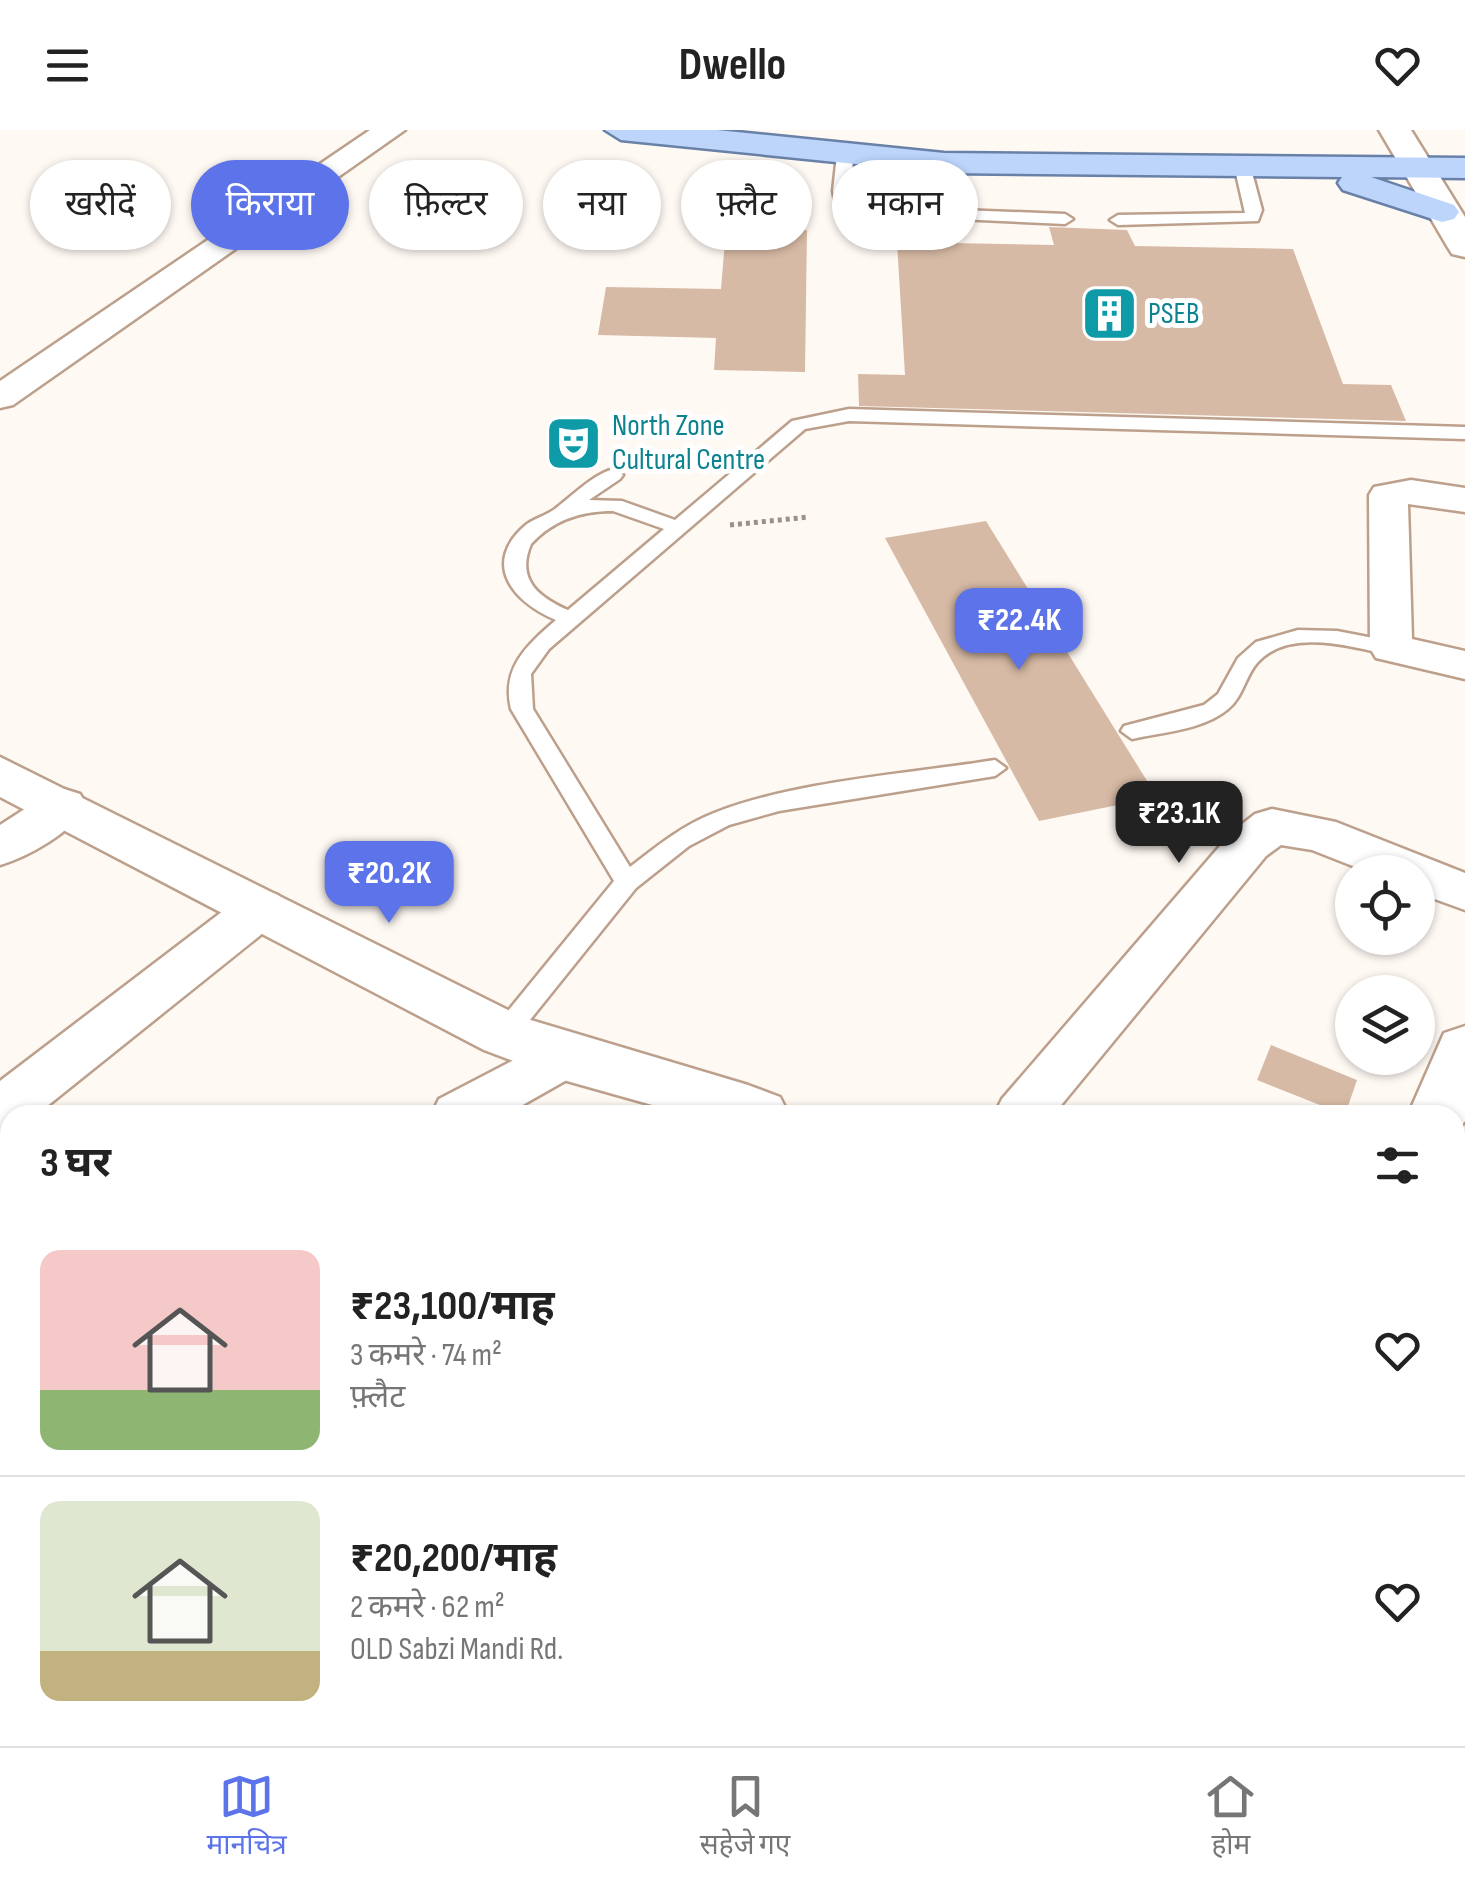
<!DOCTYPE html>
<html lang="hi">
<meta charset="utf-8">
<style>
:root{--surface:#fff;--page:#f2f2f2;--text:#222;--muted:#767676;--line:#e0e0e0;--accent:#5c73e9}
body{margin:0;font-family:"Sofia Sans Condensed","Noto Sans Devanagari",sans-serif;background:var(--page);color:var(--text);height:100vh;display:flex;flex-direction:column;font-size:38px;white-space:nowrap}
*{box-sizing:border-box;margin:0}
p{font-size:32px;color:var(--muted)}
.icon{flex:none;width:55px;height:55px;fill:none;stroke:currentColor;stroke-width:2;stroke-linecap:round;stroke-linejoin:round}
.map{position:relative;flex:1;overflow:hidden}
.sheet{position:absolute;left:0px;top:975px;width:1465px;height:642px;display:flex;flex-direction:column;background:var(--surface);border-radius:30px 30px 0 0;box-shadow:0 2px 8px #0004}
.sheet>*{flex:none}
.banner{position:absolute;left:30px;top:30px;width:1405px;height:90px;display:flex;gap:20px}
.fabs{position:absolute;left:1335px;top:725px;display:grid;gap:20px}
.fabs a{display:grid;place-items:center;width:100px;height:100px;border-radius:50%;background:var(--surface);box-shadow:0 2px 8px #0004;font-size:50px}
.price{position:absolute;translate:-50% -85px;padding:0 22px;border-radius:20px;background:var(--accent);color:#fff;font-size:32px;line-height:65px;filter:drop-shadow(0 2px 5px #0008)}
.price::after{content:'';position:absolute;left:50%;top:60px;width:30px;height:22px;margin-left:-15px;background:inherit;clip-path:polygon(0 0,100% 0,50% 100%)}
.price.current{background:#222;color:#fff}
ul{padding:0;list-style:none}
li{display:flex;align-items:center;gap:30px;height:250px;padding:0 40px}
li+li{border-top:2px solid var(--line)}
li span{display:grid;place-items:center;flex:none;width:280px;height:200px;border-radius:20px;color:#555}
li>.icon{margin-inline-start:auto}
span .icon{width:120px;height:120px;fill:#fffc;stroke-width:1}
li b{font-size:42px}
h2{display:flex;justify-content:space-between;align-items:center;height:120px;padding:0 40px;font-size:42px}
.tag{padding:0 35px;border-radius:45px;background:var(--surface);box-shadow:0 2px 8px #0004;font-size:35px;line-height:90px}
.tag.current{background:var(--accent);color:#fff}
header{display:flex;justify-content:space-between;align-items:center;height:130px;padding:0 40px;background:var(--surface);font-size:45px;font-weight:700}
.dock{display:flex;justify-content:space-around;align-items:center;height:140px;border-top:2px solid var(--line);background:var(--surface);font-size:28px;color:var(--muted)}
.dock a{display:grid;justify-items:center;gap:5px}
.dock .current{color:var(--accent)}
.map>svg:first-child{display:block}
</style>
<header><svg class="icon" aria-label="menu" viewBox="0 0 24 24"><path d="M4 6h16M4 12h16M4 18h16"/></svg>Dwello<svg class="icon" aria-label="heart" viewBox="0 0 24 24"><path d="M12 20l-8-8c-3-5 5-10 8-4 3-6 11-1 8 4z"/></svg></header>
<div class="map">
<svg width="1465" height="1616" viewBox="0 0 1465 1616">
<rect width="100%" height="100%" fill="#fff9f4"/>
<g fill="#d7baa5">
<path d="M1049,97L1127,100L1135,116L1293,119L1343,254L1391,255L1406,291L859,276L858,244L905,245L897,112L1054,115Z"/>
<path d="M726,99L807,100L805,242L714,240L716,208L598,205L606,157L721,159Z"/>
<path d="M986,391L1157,667L1039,691L885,408Z"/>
<path d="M1271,915L1357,950L1345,985L1257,950Z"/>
</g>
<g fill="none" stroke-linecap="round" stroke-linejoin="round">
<defs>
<g id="lane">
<path d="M845,20L853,25L851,74L857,76L1065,84L1073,89L1065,94L848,84L836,76L833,61L837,25Z"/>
<path d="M1242,30L1250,35L1262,80L1258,91L1118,95L1110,90L1118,85L1245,83L1234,35Z"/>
<path d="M849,279L1465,297V309L849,291L805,299L549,519L531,544L533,579L630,737C657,716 683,695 714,683C796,651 907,644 995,630L1006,638L995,646L779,681L729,695L689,716L636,758L513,911H495L491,904L495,897L614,751L511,579C501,538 527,515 556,490C513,472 480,433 527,394C536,388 547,385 555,379C571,367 591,346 613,339L623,345L620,349L589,370L622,371L675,390L792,291ZM613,381L664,399L568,480C538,467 516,449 531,414C553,390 581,381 613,381Z"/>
<path d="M1298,500L1337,501L1399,513L1402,518L1391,525C1351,517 1289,497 1257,533C1245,547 1243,567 1228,579C1203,600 1163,602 1132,609L1121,601L1124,596L1204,575L1218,564L1238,528L1256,512Z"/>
</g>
<g id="street">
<path d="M370,0H405L13,275L0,278V251Z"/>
<path d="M1411,350L1465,358V382L1408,374L1412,509L1465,521V549L1376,528L1370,518L1369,365L1374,357Z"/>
<path d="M64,659L80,664L87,676C72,702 28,727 0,735V695L48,664Z"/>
<path d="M1272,679L1336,692L1465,743V780L1418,763V742H1368L1312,720L1281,715L1266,726L1053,985H994L1002,969L1232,702L1255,684Z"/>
<path d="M261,759L278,765L286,778L278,791L36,985H10V1001L0,1005V951L244,765Z"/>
<path d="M560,906L579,913L587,928L579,943L505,985H431L439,969Z"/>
<path d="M10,1190V1247L0,1251V1194Z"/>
<path d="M189,1608H260L263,1616H192Z"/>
<path d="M503,1608H579L582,1616H506Z"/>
<path d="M1172,1608H1243L1240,1616H1169Z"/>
</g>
<g id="secondary">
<path d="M1379,0H1411L1465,87V127L1452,124L1447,116Z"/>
<path d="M0,627L524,888L748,955L780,967L789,985H688L567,951L484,920L0,667Z"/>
<path d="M1465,896V991L1455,1004V985H1408L1444,903Z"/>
<path d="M1455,1259L1465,1263V1331L1455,1327Z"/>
</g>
<path id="primary" d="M605,0H717L944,23L1465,28V48L1371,47L1454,75L1459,82L1454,89L1442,92L1343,60L1338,53L1342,47L944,43L621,10Z"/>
</defs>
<use href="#lane" stroke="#bca08c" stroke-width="5"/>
<use href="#street" stroke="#bca08c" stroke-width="5"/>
<use href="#secondary" stroke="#bca08c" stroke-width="5"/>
<use href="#primary" stroke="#6a81a7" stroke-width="5"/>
<path stroke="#98908a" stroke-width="5" stroke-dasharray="4 4" stroke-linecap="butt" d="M730,395L809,387"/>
<use href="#lane" fill="#fff" fill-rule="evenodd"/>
<use href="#street" fill="#fff" fill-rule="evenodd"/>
<use href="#secondary" fill="#fff" fill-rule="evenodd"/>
<use href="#primary" fill="#bdd5fb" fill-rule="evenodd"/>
</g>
<defs>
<symbol id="building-square" viewBox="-11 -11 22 22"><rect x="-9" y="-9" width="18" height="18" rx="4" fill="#0f9aa8" stroke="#fff"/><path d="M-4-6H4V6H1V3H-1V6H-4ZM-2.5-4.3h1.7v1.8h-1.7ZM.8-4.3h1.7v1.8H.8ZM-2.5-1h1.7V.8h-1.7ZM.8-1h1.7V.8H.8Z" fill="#fff"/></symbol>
<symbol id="theatre-square" viewBox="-11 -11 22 22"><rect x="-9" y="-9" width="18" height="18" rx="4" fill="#0f9aa8" stroke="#fff"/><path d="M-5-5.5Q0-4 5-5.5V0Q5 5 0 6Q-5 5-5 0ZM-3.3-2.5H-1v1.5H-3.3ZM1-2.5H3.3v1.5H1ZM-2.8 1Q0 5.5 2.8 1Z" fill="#fff"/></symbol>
</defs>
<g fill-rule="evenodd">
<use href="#building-square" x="1078" y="152" width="63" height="63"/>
<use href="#theatre-square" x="542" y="282" width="63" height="63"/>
</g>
<g text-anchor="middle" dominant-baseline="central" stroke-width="10" stroke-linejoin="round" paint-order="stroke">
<g font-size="30" fill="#0d838f" stroke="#fff" text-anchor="start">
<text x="1148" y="184">PSEB</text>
<text x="612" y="296">North Zone<tspan x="612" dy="34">Cultural Centre</tspan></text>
</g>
</g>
</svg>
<div class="fabs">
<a><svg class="icon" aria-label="locate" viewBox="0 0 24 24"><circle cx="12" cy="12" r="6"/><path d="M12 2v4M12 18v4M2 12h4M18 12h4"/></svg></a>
<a><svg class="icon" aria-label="layers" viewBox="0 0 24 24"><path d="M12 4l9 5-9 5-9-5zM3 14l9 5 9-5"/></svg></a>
</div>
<b class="price" style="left:1019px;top:543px">₹22.4K</b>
<b class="price current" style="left:1179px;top:736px">₹23.1K</b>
<b class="price" style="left:389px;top:796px">₹20.2K</b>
<div class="banner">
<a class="tag">खरीदें</a>
<a class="tag current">किराया</a>
<a class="tag">फ़िल्टर</a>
<a class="tag">नया</a>
<a class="tag">फ़्लैट</a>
<a class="tag">मकान</a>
</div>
<section class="sheet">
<h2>3 घर<svg class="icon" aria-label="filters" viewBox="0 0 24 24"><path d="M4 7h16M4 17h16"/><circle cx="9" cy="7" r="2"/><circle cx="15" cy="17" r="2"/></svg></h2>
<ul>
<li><span style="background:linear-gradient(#f6c9c9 70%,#8fb573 0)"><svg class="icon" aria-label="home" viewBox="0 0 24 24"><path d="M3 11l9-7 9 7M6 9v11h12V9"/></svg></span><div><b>₹23,100/माह</b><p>3 कमरे · 74 m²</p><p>फ़्लैट</p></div><svg class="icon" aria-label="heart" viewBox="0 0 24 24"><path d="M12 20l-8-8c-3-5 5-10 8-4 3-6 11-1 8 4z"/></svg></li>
<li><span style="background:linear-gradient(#dfe7d0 75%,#c2b280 0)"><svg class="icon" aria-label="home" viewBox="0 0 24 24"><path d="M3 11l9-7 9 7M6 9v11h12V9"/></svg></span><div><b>₹20,200/माह</b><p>2 कमरे · 62 m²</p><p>OLD Sabzi Mandi Rd.</p></div><svg class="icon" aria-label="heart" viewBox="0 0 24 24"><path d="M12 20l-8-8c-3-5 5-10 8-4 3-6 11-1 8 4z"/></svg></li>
</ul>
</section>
</div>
<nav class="dock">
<a class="current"><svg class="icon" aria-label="map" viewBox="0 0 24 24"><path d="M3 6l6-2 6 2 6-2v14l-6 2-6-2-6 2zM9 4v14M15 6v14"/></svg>मानचित्र</a>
<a><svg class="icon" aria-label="saved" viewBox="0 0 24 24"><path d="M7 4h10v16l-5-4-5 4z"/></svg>सहेजे गए</a>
<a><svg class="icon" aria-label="home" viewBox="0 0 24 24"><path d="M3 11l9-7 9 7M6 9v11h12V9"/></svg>होम</a>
</nav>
